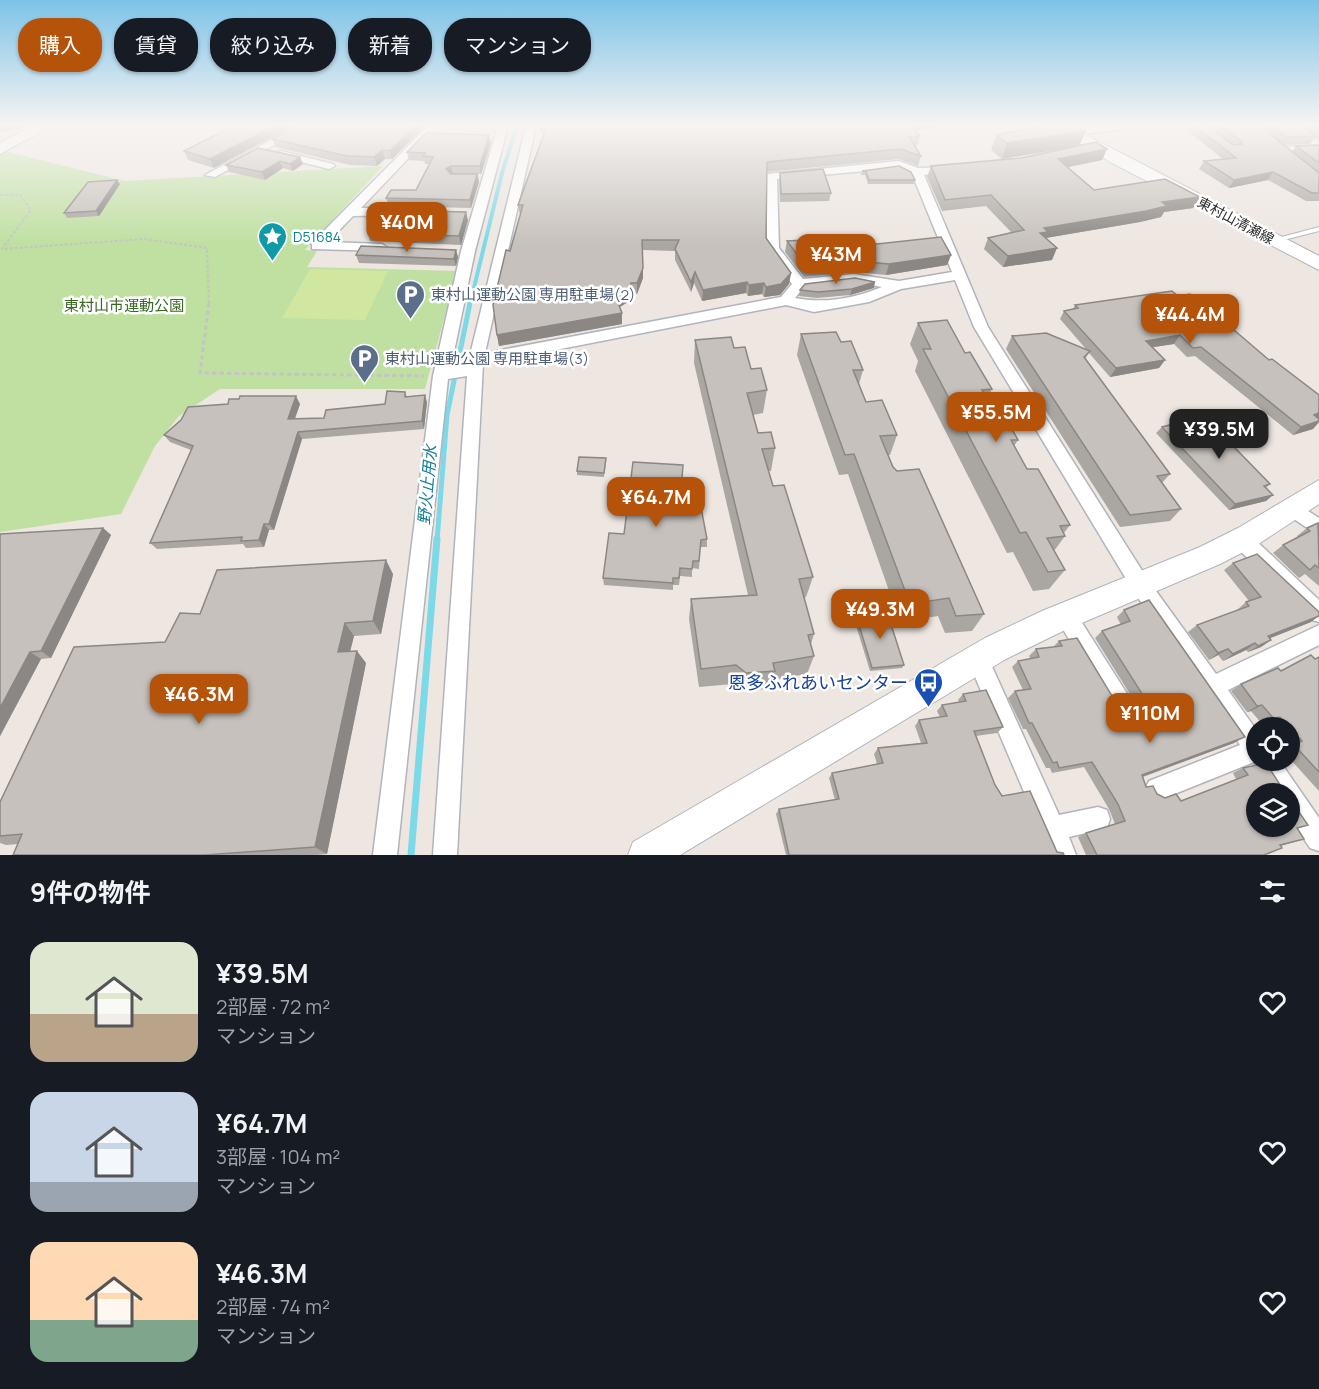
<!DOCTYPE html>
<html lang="ja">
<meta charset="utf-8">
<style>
:root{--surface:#171b24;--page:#20242c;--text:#f1f3f6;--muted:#9ea1a6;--accent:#b45309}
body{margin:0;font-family:Manrope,"Noto Sans JP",sans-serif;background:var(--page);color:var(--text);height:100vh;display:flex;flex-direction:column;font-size:22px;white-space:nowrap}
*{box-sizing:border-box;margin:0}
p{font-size:20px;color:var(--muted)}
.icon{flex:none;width:33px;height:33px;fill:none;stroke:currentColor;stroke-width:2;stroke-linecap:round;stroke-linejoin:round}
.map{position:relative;height:855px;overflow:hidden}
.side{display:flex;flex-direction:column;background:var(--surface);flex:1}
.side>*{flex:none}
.top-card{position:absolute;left:18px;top:18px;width:600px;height:54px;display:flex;gap:12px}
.controls{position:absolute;left:1246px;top:717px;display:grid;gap:12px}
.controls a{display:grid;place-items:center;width:54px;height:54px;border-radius:50%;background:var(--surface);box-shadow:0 2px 4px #0004;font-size:30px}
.price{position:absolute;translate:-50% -51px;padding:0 14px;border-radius:12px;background:var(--accent);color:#fff;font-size:20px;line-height:39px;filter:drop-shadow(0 2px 3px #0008)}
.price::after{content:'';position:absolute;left:50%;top:36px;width:18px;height:14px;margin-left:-9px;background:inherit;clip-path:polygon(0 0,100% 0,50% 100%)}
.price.on{background:#222;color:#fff}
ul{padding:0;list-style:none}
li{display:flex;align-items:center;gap:18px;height:150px;padding:0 30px}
li span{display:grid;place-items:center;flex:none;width:168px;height:120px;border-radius:18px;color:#555}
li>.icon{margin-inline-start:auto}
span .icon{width:72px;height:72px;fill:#fffc;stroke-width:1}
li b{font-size:26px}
h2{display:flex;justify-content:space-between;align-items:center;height:72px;padding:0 30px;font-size:26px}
.tag{padding:0 21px;border-radius:24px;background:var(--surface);box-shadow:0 2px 4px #0004;font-size:21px;line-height:54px}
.tag.on{background:var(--accent);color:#fff}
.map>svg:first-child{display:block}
</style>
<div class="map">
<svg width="1319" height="855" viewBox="0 0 1319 855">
<rect width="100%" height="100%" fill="#ede6e1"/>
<path fill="#bfe0a1" d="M4,151L125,181L383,166L305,250L317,251L307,267L457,271L425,389H220L179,416L155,446L121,514L0,532V154Z"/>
<path fill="#d1e69e" d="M310,269L388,271L365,320L282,318Z"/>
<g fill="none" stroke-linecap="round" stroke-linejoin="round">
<path stroke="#7cd9e7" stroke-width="4" d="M470,304L502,173L517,126"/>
<path stroke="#7cd9e7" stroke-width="5" d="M437,541L447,415L470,303"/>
<path stroke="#7cd9e7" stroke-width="7" d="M411,855L437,539"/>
<defs>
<g id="lane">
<path d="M1319,146V150L1280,151L1277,149L1280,147Z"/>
<path d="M1319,227V231L1276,242L1273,240L1274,239Z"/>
</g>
<g id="street">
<path d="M297,126H309L215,177L205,175Z"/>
<path d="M428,126H439L361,208H400L406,212L404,215L353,216L328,242L382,244L388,248L387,251L312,249V243Z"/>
<path d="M498,126H508L475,251L451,366H464L469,359L526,126H536L485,353L781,297L792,284L767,248V174L899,161L918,168L955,167V171L924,175L988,327L1148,580L1216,674L1319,625V645L1228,690L1257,731V760H1279L1319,818V851L1310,848L1290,818V794H1273L1254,762L1157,801L1149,797L1145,789L1149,781L1240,745L1134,592L974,327L955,280L901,289L869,302L814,312L786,305L483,364L457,855H433L467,376L448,379L397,855H373L433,376L461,251ZM898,168L912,174L952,272L899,281L854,274L803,279L779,248L777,179ZM854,282L882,287C856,298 824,304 795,298L803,288Z"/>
<path d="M1101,126H1128L1123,129L1070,136L1065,133L1070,130Z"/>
<path d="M281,151L333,164L335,166L329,169L277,156V152Z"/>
<path d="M1294,502L1319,518V536L1288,515L1285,510L1288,505Z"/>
<path d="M1243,533L1250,535L1319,600V622L1312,620L1236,547L1234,541L1236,535Z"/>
<path d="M1065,605L1072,607L1131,700L1134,708L1131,716L1123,719L1115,716L1058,621L1055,614L1058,607Z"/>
<path d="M978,648L985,651L1059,815L1098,807L1107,810L1110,819L1107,828L1069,837L1076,855H1051L967,658L971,651Z"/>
</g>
<g id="secondary">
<path d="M32,126H51L0,154V143Z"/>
<path d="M1050,126H1069L1319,256V270L1112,163Z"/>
<path d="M1319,480V504L1257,545L1220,564L1063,631L1006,659L680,855H628L633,842L985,638L1042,611L1200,547L1238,528Z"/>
</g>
</defs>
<use href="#lane" stroke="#b1b4bc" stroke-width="2"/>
<use href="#street" stroke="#b1b4bc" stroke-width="3"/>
<use href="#secondary" stroke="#b1b4bc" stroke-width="2"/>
<path stroke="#c4c4c4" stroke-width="2" stroke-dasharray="3 2" stroke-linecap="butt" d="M0,195H20L31,210L2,249L144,239L207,248L209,304"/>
<path stroke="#c4c4c4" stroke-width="3" stroke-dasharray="4.5 3" stroke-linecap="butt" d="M209,303L200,373L424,376"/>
<use href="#lane" fill="#fff" fill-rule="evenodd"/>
<use href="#street" fill="#fff" fill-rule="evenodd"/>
<use href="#secondary" fill="#fff" fill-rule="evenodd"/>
</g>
<g fill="#aaa6a2">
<path d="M233,126L214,168L188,160L184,151Z"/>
<path d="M425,126L392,159H385L377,166L350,165L276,147L272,139Z"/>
<path d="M540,126H945L915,130L920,136L917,146H915L921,156L918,166L899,159L766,172V238L791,273L789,284L780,295L764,297L762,294L748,296L746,293L702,301L694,283L691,292L675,260V251L643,250V278L637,294L632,293L631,300L619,307L622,324L499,346L497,335L510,251L520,215L518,205L544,132H540Z"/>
<path d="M1186,126H1319V141L1314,138L1310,144L1284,145L1292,152L1296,146L1319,145V201H1306L1268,180L1229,188L1199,169L1204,161L1223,159L1187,130L1188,128Z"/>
<path d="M996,135L1107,149L1102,160L1067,167L1094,190L1200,197L1193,208L1164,212L1161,217L1140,222L1046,238L1052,260L1003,267L984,249L988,238L1011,232L986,206L942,211L927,177L931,166L1021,158L1066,148L1002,159L991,150Z"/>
<path d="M491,143L481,174H478L479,182L471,208L389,206L386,198L416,190L429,164H425L424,161L409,160L407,152Z"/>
<path d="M258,148L303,164L293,171L283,168L265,180L229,172L226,165Z"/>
<path d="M899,166L915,180L914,184H868L865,175H861L862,171Z"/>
<path d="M780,173L831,193L829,201L780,202L779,181Z"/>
<path d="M120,184L99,216L67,218L64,213Z"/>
<path d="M468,220L461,245L370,241L368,233Z"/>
<path d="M787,241L831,249L951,255L947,265L886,275L854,272L804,277L785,252Z"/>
<path d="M356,255L458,257L456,266L359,263Z"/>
<path d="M874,288L850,295L817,298L799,296L800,290Z"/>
<path d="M1172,291L1319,419V422L1313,429L1293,435L1195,356L1187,357L1174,344L1153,347L1165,360L1159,368L1110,377L1089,353L1085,359L1170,474L1162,483L1181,509L1170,521L1120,527L1006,349L1012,336L1086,349L1060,319L1064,311L1073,309L1075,305Z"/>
<path d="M918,323L965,353L992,389L987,399L1001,423L1018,440L1014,446L1027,469L1070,525L1064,533L1065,536L1054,551L1065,570L1049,589L1033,591L1013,552L1007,553L915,371L918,361L910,344Z"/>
<path d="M801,334L841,342L863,370L859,384L866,402L897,435L890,455H888L893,467L984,614L972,631L945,633L938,616L900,622L848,474L839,475L797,355Z"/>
<path d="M695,340L734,348L751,369L767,390L763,413L753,415L758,433L775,448L771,471H768L773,486L813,577L806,597L804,598L814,634L811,644L814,656L807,674L772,680L769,689L742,691L733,684L699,687L689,619L691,599L748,595L694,363Z"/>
<path d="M405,392L407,397L427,402L424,429L302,439L274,530H269L264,547L246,548L243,544L157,549L150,543L191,450L170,442L164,435L181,420L300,404L295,419L324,418L385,404Z"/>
<path d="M1162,427L1270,484L1266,488L1273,495L1266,501L1229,510L1156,433Z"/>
<path d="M606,462L604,477L577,475V471Z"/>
<path d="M681,505L707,539V547H700L699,569L692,568V577L680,576L679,585H673V590L604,585L603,578L624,534Z"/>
<path d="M1319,523V586L1305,574L1299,578L1273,553L1283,545L1298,538L1297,536L1307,528Z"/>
<path d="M103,528L111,535L51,658L41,659L0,736V534Z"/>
<path d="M1233,563L1311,622L1270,638L1271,640L1261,647L1248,652L1246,650L1223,661L1218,655L1209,660L1188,632L1197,625L1237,610L1246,602L1249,601L1224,570Z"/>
<path d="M393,574L381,634L354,636L350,651L366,663L327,854L316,855H13L18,844L6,845L0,843V802L165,642Z"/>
<path d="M1124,610L1234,743L1143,777L1146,787L1165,798L1181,801L1236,779L1233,773L1243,768L1308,825L1297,829L1304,839L1281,846L1264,855H1086L1078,837L1086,833L1115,824L1109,809L1084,767L1052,773L1050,768H1046L1026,729H1023L1008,698L1015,691L1023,690L1012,667L1018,661L1031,659L1029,656L1036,649L1053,647L1059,641L1121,711L1132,715L1134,714L1136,707L1133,699L1095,638L1102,631L1121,625L1117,617Z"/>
<path d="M856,615L904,665L902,668L870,671L854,619Z"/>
<path d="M1319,657V791L1290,759V728H1274L1270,723L1263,725L1251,711L1247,712L1231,691L1241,684Z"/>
<path d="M963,694L1003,727L997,733L976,736L995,785L1002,796L1057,852L1064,855H786L776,814L779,809L835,800L829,778L832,773L877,764L874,754L878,748L921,743L915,726L919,720L940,717L937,711L942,705L959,702L958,700Z"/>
</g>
<g fill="#8b8784">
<path d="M0,126H31L23,128L0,132Z"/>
<path d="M274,126H293L214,168L210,159Z"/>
<path d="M415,126H425L392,159L390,151Z"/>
<path d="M908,126H945L906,132Z"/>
<path d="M1086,131L1079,146L1002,159L1007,143Z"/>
<path d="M489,135L491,143L481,174L480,166Z"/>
<path d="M1107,149L1102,160L1054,170L1058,159Z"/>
<path d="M382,150L385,159L377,166L374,157Z"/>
<path d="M300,157L303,164L293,171L290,164Z"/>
<path d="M280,161L283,168L265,180L262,172Z"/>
<path d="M451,166L453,174L448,177L446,169Z"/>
<path d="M1273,172L1268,180L1229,188L1234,180Z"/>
<path d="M477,174L479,182L471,208L470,200Z"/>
<path d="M117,180L120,184L99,216L96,211Z"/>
<path d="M1200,197L1193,208L1164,212L1161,217L1140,222L1045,238L1040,233L1044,228L1162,202Z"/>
<path d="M466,212L468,220L461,245L459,236Z"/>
<path d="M1057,248L1052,260L1003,267L1008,256Z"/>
<path d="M456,250L458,257L456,266L454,259Z"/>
<path d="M951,255L947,265L886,275L889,264Z"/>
<path d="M643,268V278L637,294V283Z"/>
<path d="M695,272L694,283L691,292V282Z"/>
<path d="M791,273L789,284L780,295L764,297L766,287Z"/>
<path d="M747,282L746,293L702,301L703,290Z"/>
<path d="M875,282L874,288L850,295L852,289Z"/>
<path d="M631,283V300L617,309L616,298Z"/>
<path d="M764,283L762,294L748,296L749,285Z"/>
<path d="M622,313V324L499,346L497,335Z"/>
<path d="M1180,335L1174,344L1141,349L1146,341Z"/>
<path d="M1165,360L1159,368L1110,377L1116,368Z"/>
<path d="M425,395L427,402L424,429L422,421Z"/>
<path d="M296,396L300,404L292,426L288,419Z"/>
<path d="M1319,413V418L1305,423L1314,415Z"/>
<path d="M1319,421V422L1313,429L1293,435L1301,427Z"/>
<path d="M298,432L302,439L274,530L269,524Z"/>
<path d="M1273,495L1266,501L1229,510L1235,504Z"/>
<path d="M264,524L269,530L264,547L259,540Z"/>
<path d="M103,528L111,535L51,658L41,651Z"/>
<path d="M386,560L393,574L381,634L373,621Z"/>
<path d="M1319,616L1311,622L1258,643L1268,636Z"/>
<path d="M345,623L354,636L347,664L338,652Z"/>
<path d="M1271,640L1261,647L1248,652L1258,646Z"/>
<path d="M1255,643L1246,650L1223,661L1233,654Z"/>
<path d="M1228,649L1218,655L1209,660L1218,653Z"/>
<path d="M357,651L366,663L327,854L315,847Z"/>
<path d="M30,652L41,659L0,736V708Z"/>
<path d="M1262,705L1251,711L1247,712L1257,706Z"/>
<path d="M1280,717L1270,723L1263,725L1274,719Z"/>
<path d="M1245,737L1234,743L1133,780L1142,775Z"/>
</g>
<g fill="#c6c1bc" stroke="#8b8784" stroke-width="1.5">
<path d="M233,126H274L210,159L184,151Z"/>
<path d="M295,126H415L390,151L382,150L374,157L347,156L272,139Z"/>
<path d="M545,126H912L920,136L909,137L921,156L901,149L767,162L766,238L791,273L781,284L766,287L764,283L749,285L747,282L703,290L695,272L691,282L675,249L679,240H642L643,268L637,283H631L630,289L616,298L622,313L497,335L493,305L506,250L510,251L523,205H518L544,134Z"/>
<path d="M1039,126H1077L1086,131L1007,143L996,135Z"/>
<path d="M1195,126H1209L1233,145L1242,144L1241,141L1221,126H1260L1319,173V193H1312L1273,172L1234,180L1204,161L1236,158Z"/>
<path d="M1272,126H1301L1315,136L1287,137Z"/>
<path d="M1313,126H1319V130Z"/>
<path d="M426,133L489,135L480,166H451L446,169L451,174H477L470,200L386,198L391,190H416L433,157L423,156L425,153L407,152Z"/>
<path d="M1096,142L1107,149L1058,159L1094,190L1165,179L1200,197L1162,202L1167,206L1146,211L1044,228L1048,232L1040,233L1057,248L1008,256L988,238L1024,230L991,195L945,200L931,166L1021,158Z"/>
<path d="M1319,145V163L1296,146Z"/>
<path d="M258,148L300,157L290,164L280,161L262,172L226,165Z"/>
<path d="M899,166L911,172L915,180H869L866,171H862Z"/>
<path d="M823,169L831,193L781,194L780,173Z"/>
<path d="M117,180L96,211L64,213L88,182Z"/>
<path d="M380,210L466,212L459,236L368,233Z"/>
<path d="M941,237L951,255L889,264L856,261L806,266L787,241L827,239L831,249Z"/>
<path d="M361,246L456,250L454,259L356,255Z"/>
<path d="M855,278L875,282L852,289L818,292L800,290L805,284Z"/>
<path d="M1172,291L1178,296L1190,294L1228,331L1234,330L1269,360L1272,359L1319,395V413L1314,415L1319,419V421L1301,427L1201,347L1193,348L1180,335L1146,341L1165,360L1116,368L1064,311L1078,308L1075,305Z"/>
<path d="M947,320L965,353L970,352L992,389L982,390L1001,423L1008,422L1018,440H1011L1027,469H1038L1070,525L1060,526L1065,536L1047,538L1065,570L1048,572L1026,532L1020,533L923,349H931L918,323Z"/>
<path d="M836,332L841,342L851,341L863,370H853L866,402L882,400L897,435L880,436L893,467L897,471L919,469L984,614L956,616L949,598L910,604L854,454L845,455L801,334Z"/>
<path d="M1046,333L1090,351L1084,357L1170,474L1157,476L1181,509L1130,515L1012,336Z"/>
<path d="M731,337L734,348L745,347L751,369L761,368L767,390L747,393L758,433L771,432L775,448L762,449L773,486L784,485L813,577L799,579L814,634L808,635L814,656L773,663L775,671L746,673L736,665L701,669L691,599L757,595L695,340Z"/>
<path d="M387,391L405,392V397L425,395L422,421L298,432L269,524H264L259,540L241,541L242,537L150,543L193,446L164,435L181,420L188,407L228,404L229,399H239L240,396H296L288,419L324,418L326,410L385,404Z"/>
<path d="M1204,416L1270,484L1264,486L1273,495L1235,504L1162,427Z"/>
<path d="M579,457L606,458L604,473L577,471Z"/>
<path d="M633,462L683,465L680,505L700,502L707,539L701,540L699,561H693L692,569L680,568L679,578H673V583L603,578L609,533L624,534Z"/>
<path d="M1318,523L1319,568L1315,565L1310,570L1283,545L1310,531L1307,528Z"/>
<path d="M103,528L41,651L30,652L0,708V534Z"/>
<path d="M1257,554L1319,612V616L1268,636L1271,640L1258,646L1255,643L1233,654L1228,649L1218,653L1197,625L1249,606L1246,602L1261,597L1233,563Z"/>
<path d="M386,560L373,621L345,623L338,652L357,651L315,847L205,855H13L22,834L0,836V802L74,647L165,642L180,613L200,614L217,570Z"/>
<path d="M1149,600L1245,737L1142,775L1146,787L1153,786L1157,794L1165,798L1176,794L1181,801L1248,775L1243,768L1266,763L1286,794H1257V826H1290V799L1308,825L1297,828L1304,839L1280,845L1282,848L1264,855H1097L1086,833L1125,821L1118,804L1092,762L1059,768L1057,762L1053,763L1032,723H1029L1015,691L1031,689L1018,661L1039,657L1036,649L1062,646L1059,641L1077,638L1121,711L1132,715L1141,711L1144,701L1141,692L1102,631L1130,621L1124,610Z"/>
<path d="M887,612L904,665L872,668L856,615Z"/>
<path d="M1311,655L1315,659L1319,657V772L1294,745L1302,741L1280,717L1274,719L1262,705L1257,706L1241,684L1278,668L1281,671Z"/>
<path d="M986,690L1003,727L974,731L995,785L1002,796L1030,791L1057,852L1063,853L1064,855H789L779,809L839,799L832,773L883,763L878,748L927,743L919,720L947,716L942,705L966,701L963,694Z"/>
</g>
<linearGradient id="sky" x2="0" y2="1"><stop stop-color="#7dc3e8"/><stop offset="0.51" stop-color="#f7f4f2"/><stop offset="1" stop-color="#f7f4f2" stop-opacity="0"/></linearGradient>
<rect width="1319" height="245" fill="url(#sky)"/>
<defs>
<symbol id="sight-pin" viewBox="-11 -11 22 30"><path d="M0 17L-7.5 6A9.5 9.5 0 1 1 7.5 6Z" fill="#0f9aa8" stroke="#fff"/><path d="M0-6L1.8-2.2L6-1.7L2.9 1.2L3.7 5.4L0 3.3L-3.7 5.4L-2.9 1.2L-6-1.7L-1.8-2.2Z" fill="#fff"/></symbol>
<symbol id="parking-pin" viewBox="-11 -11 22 30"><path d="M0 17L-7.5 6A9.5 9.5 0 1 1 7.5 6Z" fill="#5c6f8a" stroke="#fff"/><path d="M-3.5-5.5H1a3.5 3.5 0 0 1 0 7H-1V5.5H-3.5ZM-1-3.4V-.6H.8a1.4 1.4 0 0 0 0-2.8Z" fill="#fff"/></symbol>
<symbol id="bus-pin" viewBox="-11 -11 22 30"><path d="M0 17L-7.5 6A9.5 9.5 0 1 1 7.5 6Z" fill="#1a4fb4" stroke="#fff"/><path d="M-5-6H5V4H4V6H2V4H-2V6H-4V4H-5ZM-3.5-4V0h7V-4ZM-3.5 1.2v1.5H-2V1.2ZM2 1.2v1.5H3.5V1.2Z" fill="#fff"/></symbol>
</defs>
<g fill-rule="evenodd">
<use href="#sight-pin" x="256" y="220" width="33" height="45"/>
<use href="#parking-pin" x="394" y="278" width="33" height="45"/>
<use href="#parking-pin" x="348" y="342" width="33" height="45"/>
<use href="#bus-pin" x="912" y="666" width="33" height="45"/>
</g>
<g text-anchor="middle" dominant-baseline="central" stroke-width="5" stroke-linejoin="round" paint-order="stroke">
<g font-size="14" fill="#2d2d2d" stroke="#fff">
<text transform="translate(1236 220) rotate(28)">東村山清瀬線</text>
</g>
<g font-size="14" fill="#0d838f" stroke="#fff" text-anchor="start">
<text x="293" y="236">D51684</text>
</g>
<g font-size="15" fill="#4e5e75" stroke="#fff" text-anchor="start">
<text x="431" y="294">東村山運動公園 専用駐車場(2)</text>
<text x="385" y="358">東村山運動公園 専用駐車場(3)</text>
</g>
<g font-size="15" fill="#386720" stroke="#fff">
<text x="124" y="305">東村山市運動公園</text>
</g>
<g font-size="16" font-style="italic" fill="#177c97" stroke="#fff">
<text transform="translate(427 485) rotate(-85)">野火止用水</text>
</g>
<g font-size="18" fill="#164399" stroke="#fff" text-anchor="end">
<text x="908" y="682">恩多ふれあいセンター</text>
</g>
</g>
</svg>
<div class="controls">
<a><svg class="icon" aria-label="locate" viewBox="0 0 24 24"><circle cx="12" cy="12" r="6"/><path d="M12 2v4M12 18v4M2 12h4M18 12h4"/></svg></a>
<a><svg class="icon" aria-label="layers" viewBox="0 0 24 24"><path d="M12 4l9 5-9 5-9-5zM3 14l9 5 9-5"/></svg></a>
</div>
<b class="price" style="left:407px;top:253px">¥40M</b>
<b class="price" style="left:836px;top:285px">¥43M</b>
<b class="price" style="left:1190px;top:345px">¥44.4M</b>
<b class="price" style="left:996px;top:443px">¥55.5M</b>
<b class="price on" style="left:1219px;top:460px">¥39.5M</b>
<b class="price" style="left:656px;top:528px">¥64.7M</b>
<b class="price" style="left:880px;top:640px">¥49.3M</b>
<b class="price" style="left:199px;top:725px">¥46.3M</b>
<b class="price" style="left:1150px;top:744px">¥110M</b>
<div class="top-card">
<a class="tag on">購入</a>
<a class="tag">賃貸</a>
<a class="tag">絞り込み</a>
<a class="tag">新着</a>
<a class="tag">マンション</a>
</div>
</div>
<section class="side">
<h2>9件の物件<svg class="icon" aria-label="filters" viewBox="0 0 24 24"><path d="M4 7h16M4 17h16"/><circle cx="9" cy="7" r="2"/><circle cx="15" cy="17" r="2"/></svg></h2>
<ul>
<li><span style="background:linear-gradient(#dfe7d0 60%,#b9a48a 0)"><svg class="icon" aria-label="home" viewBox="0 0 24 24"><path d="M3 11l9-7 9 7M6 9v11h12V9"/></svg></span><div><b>¥39.5M</b><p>2部屋 · 72 m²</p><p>マンション</p></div><svg class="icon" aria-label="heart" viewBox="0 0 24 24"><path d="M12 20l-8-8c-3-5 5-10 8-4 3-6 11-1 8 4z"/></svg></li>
<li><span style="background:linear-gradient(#c9d6e8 75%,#9aa5b1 0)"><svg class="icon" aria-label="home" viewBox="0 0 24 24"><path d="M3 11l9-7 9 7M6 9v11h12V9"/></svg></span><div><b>¥64.7M</b><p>3部屋 · 104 m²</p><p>マンション</p></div><svg class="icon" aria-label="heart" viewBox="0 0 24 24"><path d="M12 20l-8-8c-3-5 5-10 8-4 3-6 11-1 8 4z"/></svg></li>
<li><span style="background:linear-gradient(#ffd9b3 65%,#7fa58c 0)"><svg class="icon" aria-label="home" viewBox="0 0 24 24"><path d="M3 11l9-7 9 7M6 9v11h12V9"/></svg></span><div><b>¥46.3M</b><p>2部屋 · 74 m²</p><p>マンション</p></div><svg class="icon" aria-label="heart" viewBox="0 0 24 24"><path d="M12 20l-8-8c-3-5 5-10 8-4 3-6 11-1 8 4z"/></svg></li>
</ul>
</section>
